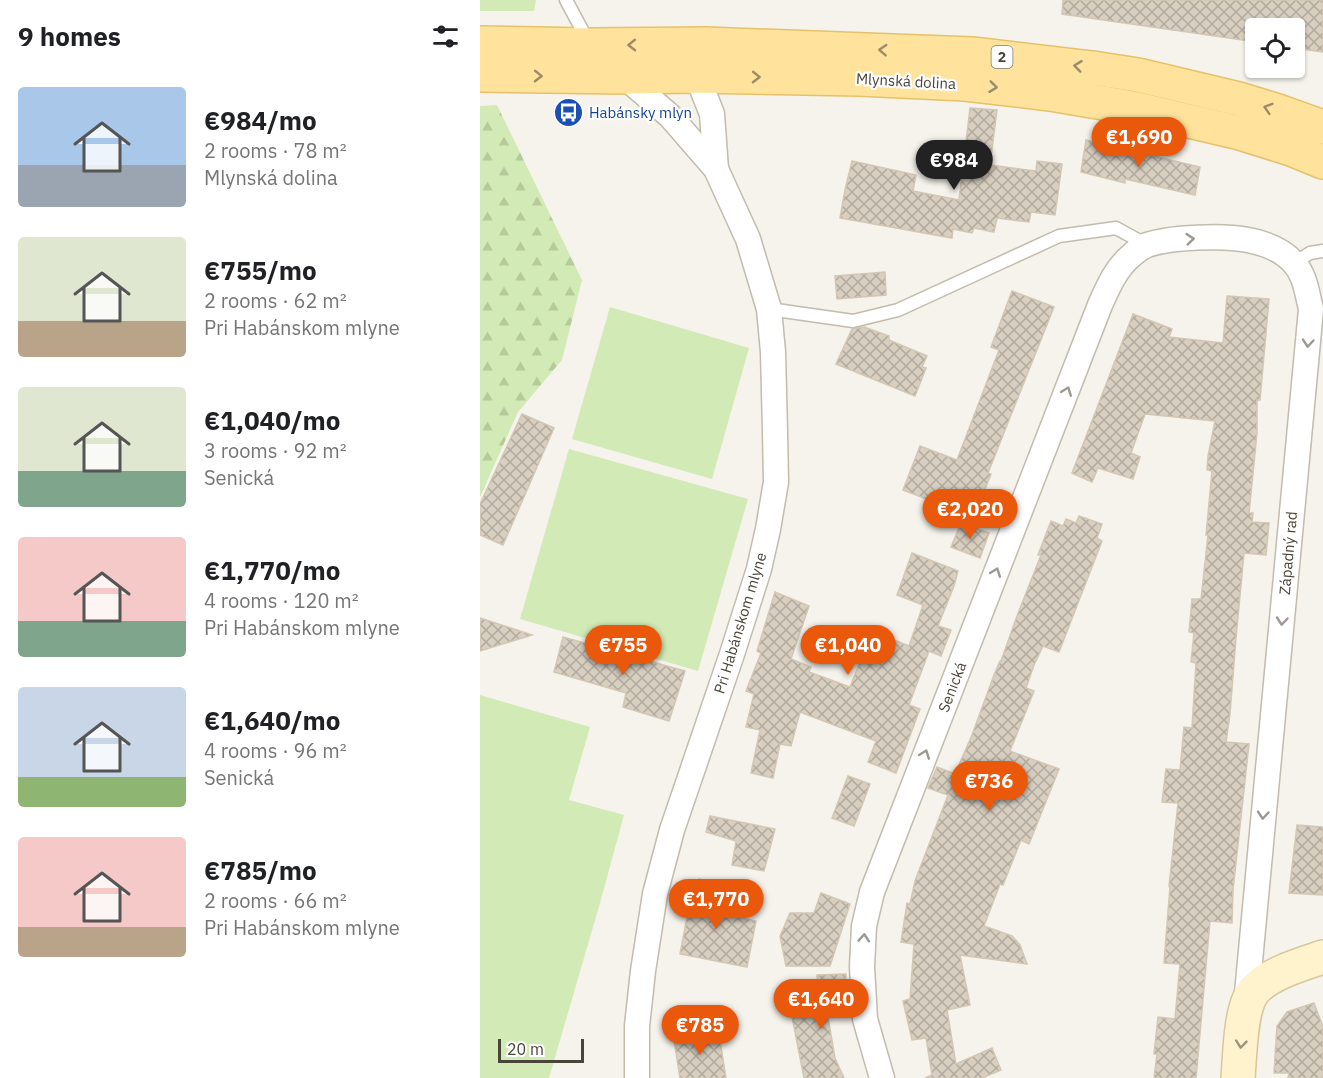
<!DOCTYPE html>
<meta charset="utf-8">
<style>
:root{--surface:#fff;--page:#f6f6f6;--text:#202124;--muted:#757577;--accent:#ea580c}
body{margin:0;font-family:"IBM Plex Sans",sans-serif;background:var(--page);color:var(--text);height:100vh;display:flex;flex-direction:column;font-size:22px;white-space:nowrap}
*{box-sizing:border-box;margin:0}
p{font-size:20px;color:var(--muted)}
.icon{flex:none;width:33px;height:33px;fill:none;stroke:currentColor;stroke-width:2;stroke-linecap:round;stroke-linejoin:round}
.map{position:relative;flex:1;overflow:hidden}
.drawer{display:flex;flex-direction:column;background:var(--surface);width:480px}
.drawer>*{flex:none}
.buttons{position:absolute;left:765px;top:18px;display:grid;gap:12px}
.buttons a{display:grid;place-items:center;width:60px;height:60px;border-radius:6px;background:var(--surface);box-shadow:0 2px 4px #0004;font-size:30px}
.scale{position:absolute;left:18px;bottom:15px;width:86px;box-sizing:border-box;padding-left:6px;border:3px solid #4b4439;border-top:0;font-size:16px;line-height:21px;white-space:nowrap;color:#4b4439;-webkit-text-stroke:4px #fff;paint-order:stroke}
.price{position:absolute;translate:-50% -51px;padding:0 14px;border-radius:21px;background:var(--accent);color:#fff;font-size:20px;line-height:39px;filter:drop-shadow(0 2px 3px #0008)}
.price::after{content:'';position:absolute;left:50%;top:36px;width:18px;height:14px;margin-left:-9px;background:inherit;clip-path:polygon(0 0,100% 0,50% 100%)}
.price.selected{background:#222;color:#fff}
ul{padding:0;list-style:none}
li{display:flex;align-items:center;gap:18px;height:150px;padding:0 18px}
li span{display:grid;place-items:center;flex:none;width:168px;height:120px;border-radius:6px;color:#555}
li>.icon{margin-inline-start:auto}
span .icon{width:72px;height:72px;fill:#fffc;stroke-width:1}
li b{font-size:26px}
h2{display:flex;justify-content:space-between;align-items:center;height:72px;padding:0 18px;font-size:26px}
main{display:flex;flex:1;min-height:0}
.map>svg:first-child{display:block}
</style>
<main>
<section class="drawer">
<h2>9 homes<svg class="icon" aria-label="filters" viewBox="0 0 24 24"><path d="M4 7h16M4 17h16"/><circle cx="9" cy="7" r="2"/><circle cx="15" cy="17" r="2"/></svg></h2>
<ul>
<li><span style="background:linear-gradient(#a9c7e8 65%,#9aa5b1 0)"><svg class="icon" aria-label="home" viewBox="0 0 24 24"><path d="M3 11l9-7 9 7M6 9v11h12V9"/></svg></span><div><b>€984/mo</b><p>2 rooms · 78 m²</p><p>Mlynská dolina</p></div></li>
<li><span style="background:linear-gradient(#dfe7d0 70%,#b9a48a 0)"><svg class="icon" aria-label="home" viewBox="0 0 24 24"><path d="M3 11l9-7 9 7M6 9v11h12V9"/></svg></span><div><b>€755/mo</b><p>2 rooms · 62 m²</p><p>Pri Habánskom mlyne</p></div></li>
<li><span style="background:linear-gradient(#dfe7d0 70%,#7fa58c 0)"><svg class="icon" aria-label="home" viewBox="0 0 24 24"><path d="M3 11l9-7 9 7M6 9v11h12V9"/></svg></span><div><b>€1,040/mo</b><p>3 rooms · 92 m²</p><p>Senická</p></div></li>
<li><span style="background:linear-gradient(#f6c9c9 70%,#7fa58c 0)"><svg class="icon" aria-label="home" viewBox="0 0 24 24"><path d="M3 11l9-7 9 7M6 9v11h12V9"/></svg></span><div><b>€1,770/mo</b><p>4 rooms · 120 m²</p><p>Pri Habánskom mlyne</p></div></li>
<li><span style="background:linear-gradient(#c9d6e8 75%,#8fb573 0)"><svg class="icon" aria-label="home" viewBox="0 0 24 24"><path d="M3 11l9-7 9 7M6 9v11h12V9"/></svg></span><div><b>€1,640/mo</b><p>4 rooms · 96 m²</p><p>Senická</p></div></li>
<li><span style="background:linear-gradient(#f6c9c9 75%,#b9a48a 0)"><svg class="icon" aria-label="home" viewBox="0 0 24 24"><path d="M3 11l9-7 9 7M6 9v11h12V9"/></svg></span><div><b>€785/mo</b><p>2 rooms · 66 m²</p><p>Pri Habánskom mlyne</p></div></li>
</ul>
</section>
<div class="map">
<svg width="843" height="1078" viewBox="0 0 843 1078">
<defs>
<pattern id="forest-firs" width="22" height="20" patternUnits="userSpaceOnUse" patternTransform="scale(1.5)"><rect width="22" height="20" fill="#d2eab5"/><path d="M5 1l3.5 6h-7zM16 11l3.5 6h-7z" fill="#b6ca9c"/></pattern>
<pattern id="building-cross-hatch" width="8" height="8" patternUnits="userSpaceOnUse" patternTransform="scale(1.5)"><rect width="8" height="8" fill="#d8cfc1"/><path d="M0 0l8 8M0 8l8-8" fill="none" stroke="#b1aa9e"/></pattern>
</defs>
<rect width="100%" height="100%" fill="#f6f3ec"/>
<g fill="#d2eab5">
<path d="M0,0H56L54,11H0Z"/>
<path d="M130,307L269,348L232,479L92,439Z"/>
<path d="M89,449L268,499L218,671L40,619Z"/>
<path d="M0,695L110,727L89,800L144,815L120,903L69,1078H0Z"/>
</g>
<path fill="url(#forest-firs)" d="M17,105L102,280L82,360L38,412L0,497V106Z"/>
<g fill="url(#building-cross-hatch)" stroke="#d3c7b4" stroke-width="1.5">
<path d="M583,0H843V52L814,48V28H776V42L582,14Z"/>
<path d="M490,108L517,110L510,165L556,171L557,161L582,164L575,215L551,212L549,222L517,218L514,232L494,228L492,233L473,229L472,238L360,218L365,190L372,161L436,175L433,191L479,200Z"/>
<path d="M606,140L720,167L715,195L645,179V183L601,172Z"/>
<path d="M405,272L406,295L357,299L355,276Z"/>
<path d="M532,291L574,307L508,473L511,474L494,517L423,490L440,446L477,460L519,350L511,347Z"/>
<path d="M747,296L789,299L780,400H777V433L769,513H773L772,522L789,523L786,555L764,553L756,638L750,714L746,742L769,744L753,890L752,923L730,921L716,1078H674L677,1054H674L678,1017L695,1019L700,964L684,963L690,886H689L698,803L682,802L686,769L700,770L704,727L712,728L716,663L711,662L714,633L709,632L712,599H721L728,535H726L732,471L727,470L728,456L735,421L665,414L651,453L660,457L653,479L618,468L612,482L592,473L653,314L692,329L689,337L743,343Z"/>
<path d="M384,327L409,336V340L447,356L442,367L446,368L435,396L356,364L372,329Z"/>
<path d="M42,414L74,428L23,545L0,535V504Z"/>
<path d="M599,516L622,524L617,538L622,541L579,652L563,646L554,665L546,688L554,691L530,751L579,769L549,844L541,840L523,885L520,884L504,926L532,936L540,945L547,964L480,955L490,1005L467,1010L476,1064L512,1048L521,1070L502,1078H445L452,1075L446,1038L432,1040L423,1001L430,999L434,944L421,942L427,903L430,904L435,881L468,795L448,788L457,767L475,774L492,735L514,675L520,661H521L537,616L561,555H558L571,521L583,526L586,519L596,523Z"/>
<path d="M481,523L509,533L500,558L471,547Z"/>
<path d="M432,553L478,571L474,586L458,626L471,630L461,656L449,651L429,705L440,709L416,773L388,762L396,741L320,712L311,746L300,744L293,778L271,773L280,730L266,727L274,694L266,691L281,653L277,651L295,592L329,606L311,659L331,667L329,672L370,687L386,647L399,651L404,636L429,646L443,605L417,595Z"/>
<path d="M0,618L52,635L0,651Z"/>
<path d="M83,637L205,671L189,721L143,707L146,693L74,672Z"/>
<path d="M368,776L390,784L374,826L352,818Z"/>
<path d="M230,816L295,829L284,871L252,865L256,841L226,832Z"/>
<path d="M817,825L843,827V895L809,893Z"/>
<path d="M219,879L243,884L239,913L276,921L267,967L200,954L209,907L214,908Z"/>
<path d="M341,893L370,904L350,966H306L300,936L310,913H334Z"/>
<path d="M366,974L365,992L367,1007L347,1012L355,1058L364,1078H324L312,1017L339,1012L337,975Z"/>
<path d="M834,1003L843,1027V1078H808L809,1073H794L797,1026L807,1012Z"/>
<path d="M213,1022L229,1035L239,1034L246,1078H200L194,1040L212,1038Z"/>
</g>
<g fill="none" stroke-linecap="round" stroke-linejoin="round">
<defs>
<g id="lane">
<path d="M86,0L108,41"/>
<path d="M814,263L830,253L843,251"/>
<path d="M289,309L373,321L418,310L579,236L636,228L667,245"/>
</g>
<g id="street">
<path d="M217,76L232,114L236,169"/>
<path d="M145,77L190,116L236,169L268,239L289,309L293,352L295,432L296,482L288,529L279,569L252,654L192,830L175,894L163,971L157,1026V1078"/>
<path d="M402,1078L385,1019L382,967L384,926L392,892L620,305C628,287 636,268 652,255C656,251 662,247 667,245C690,237 744,235 768,240C784,243 802,250 813,262C825,274 827,293 831,309L766,1004"/>
</g>
<path id="secondary" d="M758,1078C760,1055 760,1010 773,992C787,974 822,964 843,957"/>
<g id="primary">
<path d="M0,43L110,45L226,44L492,54L619,69L658,75L759,99L798,111L843,127"/>
<path d="M0,75L145,77L217,76L379,79L485,84L570,94L653,108L760,133L811,149L843,162"/>
</g>
</defs>
<use href="#lane" stroke="#c2bbae" stroke-width="15"/>
<use href="#street" stroke="#c2bbae" stroke-width="27"/>
<use href="#secondary" stroke="#d6c79b" stroke-width="36"/>
<use href="#primary" stroke="#e6c16a" stroke-width="36"/>
<use href="#lane" stroke="#fff" stroke-width="12"/>
<use href="#street" stroke="#fff" stroke-width="24"/>
<use href="#secondary" stroke="#fff3cd" stroke-width="33"/>
<use href="#primary" stroke="#ffe39c" stroke-width="33"/>
</g>
<defs><path id="oneway-chevron" d="M-2-3.5L2.5 0L-2 3.5" fill="none" stroke-width="1.6" stroke-linecap="round" stroke-linejoin="round" transform="scale(1.5)"/></defs>
<g stroke="#9c8c66">
<use href="#oneway-chevron" transform="translate(152 45) rotate(179)"/>
<use href="#oneway-chevron" transform="translate(403 50) rotate(-177)"/>
<use href="#oneway-chevron" transform="translate(598 66) rotate(-173)"/>
<use href="#oneway-chevron" transform="translate(58 76) rotate(1)"/>
<use href="#oneway-chevron" transform="translate(276 77) rotate(1)"/>
<use href="#oneway-chevron" transform="translate(513 87) rotate(7)"/>
<use href="#oneway-chevron" transform="translate(788 108) rotate(-163)"/>
</g>
<g stroke="#9c9892">
<use href="#oneway-chevron" transform="translate(710 239) rotate(-6)"/>
<use href="#oneway-chevron" transform="translate(828 343) rotate(95)"/>
<use href="#oneway-chevron" transform="translate(587 391) rotate(-69)"/>
<use href="#oneway-chevron" transform="translate(516 572) rotate(-69)"/>
<use href="#oneway-chevron" transform="translate(802 621) rotate(95)"/>
<use href="#oneway-chevron" transform="translate(445 754) rotate(-69)"/>
<use href="#oneway-chevron" transform="translate(783 815) rotate(95)"/>
<use href="#oneway-chevron" transform="translate(384 938) rotate(-86)"/>
</g>
<use stroke="#9c937c" href="#oneway-chevron" transform="translate(761 1044) rotate(96)"/>
<defs>
<symbol id="bus-disc" viewBox="-11 -11 22 22"><circle r="9.5" fill="#1a4fb4" stroke="#fff"/><path d="M-5-6H5V4H4V6H2V4H-2V6H-4V4H-5ZM-3.5-4V0h7V-4ZM-3.5 1.2v1.5H-2V1.2ZM2 1.2v1.5H3.5V1.2Z" fill="#fff"/></symbol>
</defs>
<g fill-rule="evenodd">
<use href="#bus-disc" x="72" y="96" width="33" height="33"/>
</g>
<g text-anchor="middle" dominant-baseline="central" stroke-width="4.5" stroke-linejoin="round" paint-order="stroke">
<rect fill="#fff" stroke="#817c74" stroke-width="1.5" x="511.5" y="46" width="21" height="22" rx="4.5"/>
<g font-size="14" font-weight="bold" fill="#4b4439">
<text x="522" y="57">2</text>
</g>
<g font-size="15" fill="#4b4439" stroke="#fff">
<text transform="translate(426 81) rotate(3)">Mlynská dolina</text>
<text transform="translate(808 553) rotate(-85)">Západný rad</text>
<text transform="translate(260 623) rotate(-73)">Pri Habánskom mlyne</text>
<text transform="translate(472 687) rotate(-69)">Senická</text>
</g>
<g font-size="15" fill="#164399" stroke="#fff" text-anchor="start">
<text x="109" y="112">Habánsky mlyn</text>
</g>
</g>
</svg>
<div class="buttons">
<a><svg class="icon" aria-label="locate" viewBox="0 0 24 24"><circle cx="12" cy="12" r="6"/><path d="M12 2v4M12 18v4M2 12h4M18 12h4"/></svg></a>
</div>
<div class="scale">20 m</div>
<b class="price" style="left:659px;top:168px">€1,690</b>
<b class="price selected" style="left:474px;top:191px">€984</b>
<b class="price" style="left:490px;top:540px">€2,020</b>
<b class="price" style="left:143px;top:676px">€755</b>
<b class="price" style="left:368px;top:676px">€1,040</b>
<b class="price" style="left:509px;top:812px">€736</b>
<b class="price" style="left:236px;top:930px">€1,770</b>
<b class="price" style="left:341px;top:1030px">€1,640</b>
<b class="price" style="left:220px;top:1056px">€785</b>
</div>
</main>
